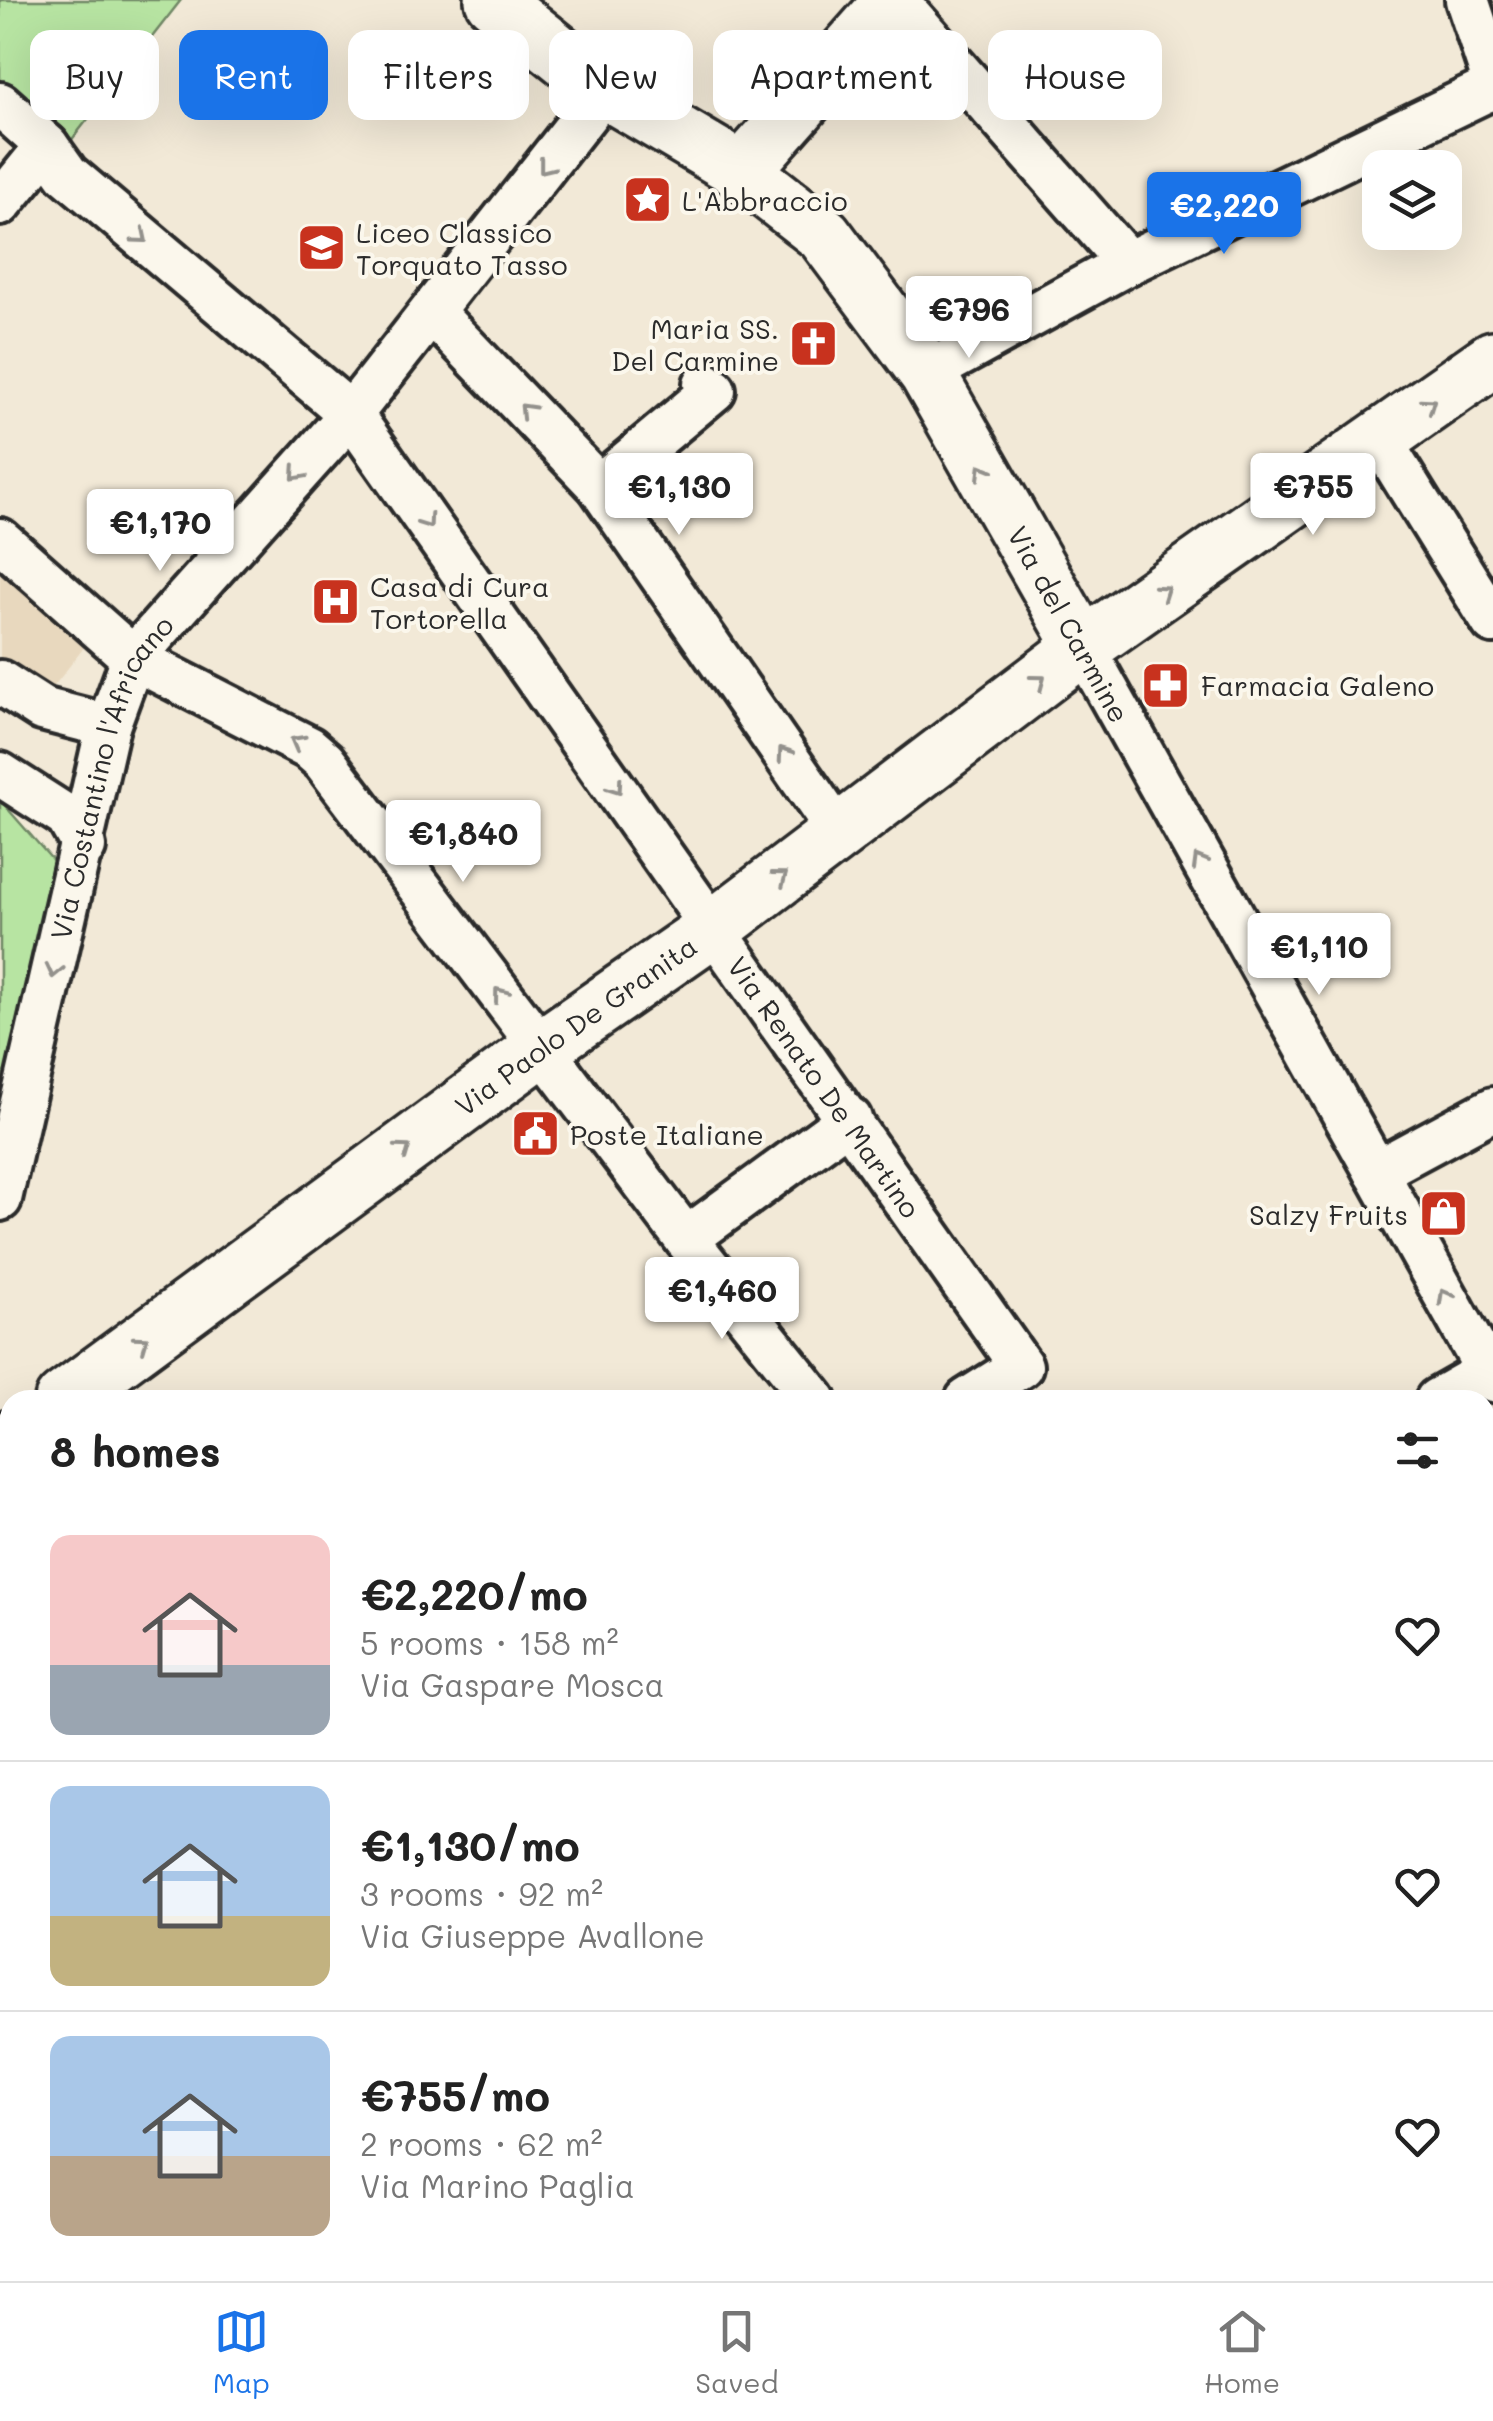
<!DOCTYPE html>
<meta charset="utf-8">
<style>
:root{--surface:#fff;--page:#f2f2f2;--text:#222;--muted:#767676;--line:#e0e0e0;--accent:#1a73e8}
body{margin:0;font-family:Mali,sans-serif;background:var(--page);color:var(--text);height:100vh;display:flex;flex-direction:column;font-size:38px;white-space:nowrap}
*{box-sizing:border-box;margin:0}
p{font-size:32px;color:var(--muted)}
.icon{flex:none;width:55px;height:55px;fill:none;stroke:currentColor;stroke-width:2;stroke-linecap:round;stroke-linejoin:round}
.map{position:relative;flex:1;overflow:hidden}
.details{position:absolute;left:0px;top:1390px;width:1495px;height:892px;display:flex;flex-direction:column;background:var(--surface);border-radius:30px 30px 0 0;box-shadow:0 10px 40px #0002}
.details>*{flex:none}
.guide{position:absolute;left:30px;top:30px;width:1435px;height:90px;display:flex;gap:20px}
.buttons{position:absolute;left:1362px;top:150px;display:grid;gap:20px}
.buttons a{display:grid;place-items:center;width:100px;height:100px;border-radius:20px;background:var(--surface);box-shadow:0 10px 40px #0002;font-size:50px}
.price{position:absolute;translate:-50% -85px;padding:0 22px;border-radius:10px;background:#fff;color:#222;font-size:32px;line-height:65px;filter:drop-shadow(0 2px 5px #0008)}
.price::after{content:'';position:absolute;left:50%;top:60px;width:30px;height:22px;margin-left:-15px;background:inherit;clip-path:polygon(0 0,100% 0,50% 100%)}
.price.current{background:var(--accent);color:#fff}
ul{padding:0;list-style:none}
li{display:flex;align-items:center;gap:30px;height:250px;padding:0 50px}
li+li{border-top:2px solid var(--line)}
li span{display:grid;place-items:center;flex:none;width:280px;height:200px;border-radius:20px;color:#555}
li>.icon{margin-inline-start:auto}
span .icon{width:120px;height:120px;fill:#fffc;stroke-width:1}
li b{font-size:42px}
h2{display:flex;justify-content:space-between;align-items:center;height:120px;padding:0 50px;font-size:42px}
.pill{padding:0 35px;border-radius:20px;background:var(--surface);box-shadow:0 10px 40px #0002;font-size:35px;line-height:90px}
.pill.current{background:var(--accent);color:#fff}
.menu{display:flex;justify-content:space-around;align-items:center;height:140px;border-top:2px solid var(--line);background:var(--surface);font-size:28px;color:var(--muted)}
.menu a{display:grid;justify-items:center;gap:5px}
.menu .current{color:var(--accent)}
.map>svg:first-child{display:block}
</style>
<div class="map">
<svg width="1493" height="2281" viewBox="0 0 1493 2281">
<rect width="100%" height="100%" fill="#f2e9d7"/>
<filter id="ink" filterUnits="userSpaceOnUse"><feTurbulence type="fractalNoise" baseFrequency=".01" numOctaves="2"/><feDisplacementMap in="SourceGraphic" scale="20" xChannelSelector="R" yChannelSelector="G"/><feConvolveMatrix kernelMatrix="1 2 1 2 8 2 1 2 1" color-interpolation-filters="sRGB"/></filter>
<g filter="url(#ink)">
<path fill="#e8d8be" d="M0,549L99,628L44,699L0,663Z"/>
<g fill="#b7e4a2" stroke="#718866" stroke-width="2.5">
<path d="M0,0H181L70,142L0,87Z"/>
<path d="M0,800L56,864L0,1122Z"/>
</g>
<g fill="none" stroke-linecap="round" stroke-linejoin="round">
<defs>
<g id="lane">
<path d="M1485,1867L1493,1864"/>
<path d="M1485,2023L1493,2020"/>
<path d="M1485,2192L1493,2188"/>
</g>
<g id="street">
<path d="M896,0L1128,263"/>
<path d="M1467,0L1493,78"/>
<path id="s1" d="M0,104L47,146L67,174L351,414L1021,1366L967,1400"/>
<path d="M0,204L47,146"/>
<path d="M432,312L599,486L839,833"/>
<path d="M927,373L1128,263L1493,87"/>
<path d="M1380,440L1493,622"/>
<path d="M599,486L714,390L705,384"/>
<path d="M0,540L133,658L309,748L324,761L686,1239L815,1400"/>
<path d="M1083,647L1493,1381"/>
<path d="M0,682L42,709L108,726"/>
<path d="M0,774L67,817L84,847"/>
<path d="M1376,1172L1493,1109"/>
<path id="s2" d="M0,1199L108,726L133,658L351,414L605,90"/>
<path d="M686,1239L850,1119"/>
<path d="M1437,1400L1488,1371"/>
<path d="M1485,1657L1493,1653"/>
<path d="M0,1710L10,1726"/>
<path d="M0,1973L10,1991"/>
<path d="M0,2236L10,2230"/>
<path d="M393,2281L408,2272"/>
</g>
<g id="secondary">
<path d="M493,0L605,90L742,171L824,235L927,373L1083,647"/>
<path d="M742,171L893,0"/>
<path id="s3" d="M63,1400L541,1048L715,927L1083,647L1493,359"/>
<path d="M0,1445L10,1438"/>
</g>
</defs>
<use href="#lane" stroke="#2b2b2b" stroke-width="28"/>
<use href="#street" stroke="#2b2b2b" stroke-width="50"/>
<use href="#secondary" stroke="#2b2b2b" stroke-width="62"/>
<use href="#lane" stroke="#fbf7ec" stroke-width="20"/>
<use href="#street" stroke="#fbf7ec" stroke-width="42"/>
<use href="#secondary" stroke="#fbf7ec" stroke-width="55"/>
</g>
<defs><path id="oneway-chevron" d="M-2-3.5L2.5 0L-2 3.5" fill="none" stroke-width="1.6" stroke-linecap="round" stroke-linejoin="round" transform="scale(2.5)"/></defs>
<g stroke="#93918c">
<use href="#oneway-chevron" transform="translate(545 167) rotate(128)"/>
<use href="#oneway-chevron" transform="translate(141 237) rotate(40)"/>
<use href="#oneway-chevron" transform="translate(1429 404) rotate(-35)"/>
<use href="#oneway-chevron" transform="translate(526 410) rotate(-134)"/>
<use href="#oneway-chevron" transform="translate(983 471) rotate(-120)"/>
<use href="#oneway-chevron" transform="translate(297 474) rotate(132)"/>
<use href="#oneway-chevron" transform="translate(427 522) rotate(55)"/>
<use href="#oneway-chevron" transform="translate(1163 591) rotate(-35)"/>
<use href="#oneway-chevron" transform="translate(1039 681) rotate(-37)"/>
<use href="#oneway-chevron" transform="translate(297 742) rotate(-151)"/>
<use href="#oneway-chevron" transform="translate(784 753) rotate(-125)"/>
<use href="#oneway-chevron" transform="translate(616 787) rotate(55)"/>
<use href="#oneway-chevron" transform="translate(1199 861) rotate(-120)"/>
<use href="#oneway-chevron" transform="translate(781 877) rotate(-37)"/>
<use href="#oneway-chevron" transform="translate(54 971) rotate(103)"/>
<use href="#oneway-chevron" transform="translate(500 994) rotate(-127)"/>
<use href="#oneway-chevron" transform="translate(404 1150) rotate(-36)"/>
<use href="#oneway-chevron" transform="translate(1445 1296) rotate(-119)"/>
<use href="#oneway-chevron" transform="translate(142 1342) rotate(-36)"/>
</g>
</g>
<defs>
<symbol id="sight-square" viewBox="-11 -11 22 22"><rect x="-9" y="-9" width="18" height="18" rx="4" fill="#c8321e" stroke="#fbf7ec"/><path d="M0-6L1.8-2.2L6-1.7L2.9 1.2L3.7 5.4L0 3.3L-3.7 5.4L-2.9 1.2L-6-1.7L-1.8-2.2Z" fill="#fff"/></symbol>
<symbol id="school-square" viewBox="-11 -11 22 22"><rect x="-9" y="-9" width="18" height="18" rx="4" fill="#c8321e" stroke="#fbf7ec"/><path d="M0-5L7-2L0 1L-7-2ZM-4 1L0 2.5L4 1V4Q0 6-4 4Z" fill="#fff"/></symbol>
<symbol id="church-square" viewBox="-11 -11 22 22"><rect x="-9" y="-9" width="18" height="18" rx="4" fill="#c8321e" stroke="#fbf7ec"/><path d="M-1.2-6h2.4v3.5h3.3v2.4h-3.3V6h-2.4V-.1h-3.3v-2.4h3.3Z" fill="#fff"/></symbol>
<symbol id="hospital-square" viewBox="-11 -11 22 22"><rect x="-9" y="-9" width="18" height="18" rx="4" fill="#c8321e" stroke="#fbf7ec"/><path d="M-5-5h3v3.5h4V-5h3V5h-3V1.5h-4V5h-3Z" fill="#fff"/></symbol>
<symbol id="pharmacy-square" viewBox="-11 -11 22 22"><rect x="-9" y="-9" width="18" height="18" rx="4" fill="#c8321e" stroke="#fbf7ec"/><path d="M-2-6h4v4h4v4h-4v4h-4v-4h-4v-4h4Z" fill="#fff"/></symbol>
<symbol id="civic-square" viewBox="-11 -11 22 22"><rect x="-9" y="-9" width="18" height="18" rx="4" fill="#c8321e" stroke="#fbf7ec"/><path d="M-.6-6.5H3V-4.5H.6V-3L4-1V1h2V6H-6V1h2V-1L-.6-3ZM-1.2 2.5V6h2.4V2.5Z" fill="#fff"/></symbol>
<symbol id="shop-square" viewBox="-11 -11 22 22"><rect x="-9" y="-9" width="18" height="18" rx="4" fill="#c8321e" stroke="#fbf7ec"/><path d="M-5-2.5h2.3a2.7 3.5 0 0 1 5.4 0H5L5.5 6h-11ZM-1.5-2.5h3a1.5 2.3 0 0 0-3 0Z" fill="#fff"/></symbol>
</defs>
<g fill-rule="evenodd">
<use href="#sight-square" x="620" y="172" width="55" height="55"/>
<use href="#school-square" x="294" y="220" width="55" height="55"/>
<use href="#church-square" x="786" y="316" width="55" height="55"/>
<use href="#hospital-square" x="308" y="574" width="55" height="55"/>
<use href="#pharmacy-square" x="1138" y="658" width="55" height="55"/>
<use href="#civic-square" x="508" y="1106" width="55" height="55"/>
<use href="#shop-square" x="1416" y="1186" width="55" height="55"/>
</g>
<g text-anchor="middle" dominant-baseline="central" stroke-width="8" stroke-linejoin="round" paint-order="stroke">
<g font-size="28" fill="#2b2b2b" stroke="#fbf7ec" text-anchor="start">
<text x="682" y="200">L'Abbraccio</text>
<text x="356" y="232">Liceo Classico<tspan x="356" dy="32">Torquato Tasso</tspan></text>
<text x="779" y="328" text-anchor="end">Maria SS.<tspan x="779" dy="32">Del Carmine</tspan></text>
<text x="370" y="586">Casa di Cura<tspan x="370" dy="32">Tortorella</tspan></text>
<text x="1201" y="685">Farmacia Galeno</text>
<text x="570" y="1134">Poste Italiane</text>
<text x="1408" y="1214" text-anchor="end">Salzy Fruits</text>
</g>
<g font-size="28" fill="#2b2b2b" stroke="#fbf7ec">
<text transform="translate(1069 624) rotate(61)">Via del Carmine</text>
<text stroke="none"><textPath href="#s2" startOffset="438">Via Costantino l'Africano</textPath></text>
<text stroke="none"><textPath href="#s3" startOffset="635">Via Paolo De Granita</textPath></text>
<text stroke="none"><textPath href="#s1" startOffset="1292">Via Renato De Martino</textPath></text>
</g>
</g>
</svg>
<div class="buttons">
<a><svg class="icon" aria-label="layers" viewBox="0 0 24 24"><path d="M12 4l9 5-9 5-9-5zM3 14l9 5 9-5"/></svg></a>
</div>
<b class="price current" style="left:1224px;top:257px">€2,220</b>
<b class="price" style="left:969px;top:361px">€796</b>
<b class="price" style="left:679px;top:538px">€1,130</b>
<b class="price" style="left:1313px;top:538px">€755</b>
<b class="price" style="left:160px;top:574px">€1,170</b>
<b class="price" style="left:463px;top:885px">€1,840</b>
<b class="price" style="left:1319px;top:998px">€1,110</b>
<b class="price" style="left:722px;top:1342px">€1,460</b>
<div class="guide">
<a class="pill">Buy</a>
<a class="pill current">Rent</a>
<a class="pill">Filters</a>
<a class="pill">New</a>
<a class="pill">Apartment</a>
<a class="pill">House</a>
</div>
<section class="details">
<h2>8 homes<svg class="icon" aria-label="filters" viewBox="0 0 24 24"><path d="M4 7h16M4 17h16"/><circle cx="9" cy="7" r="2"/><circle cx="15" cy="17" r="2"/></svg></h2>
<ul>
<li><span style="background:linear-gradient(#f6c9c9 65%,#9aa5b1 0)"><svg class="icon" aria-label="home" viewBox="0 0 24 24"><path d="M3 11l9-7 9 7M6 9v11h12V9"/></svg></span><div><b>€2,220/mo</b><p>5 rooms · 158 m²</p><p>Via Gaspare Mosca</p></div><svg class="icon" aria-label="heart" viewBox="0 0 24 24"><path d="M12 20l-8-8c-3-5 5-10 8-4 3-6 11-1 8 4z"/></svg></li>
<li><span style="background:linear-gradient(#a9c7e8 65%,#c2b280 0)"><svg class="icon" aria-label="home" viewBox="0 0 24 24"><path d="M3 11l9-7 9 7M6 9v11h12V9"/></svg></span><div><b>€1,130/mo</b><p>3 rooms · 92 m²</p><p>Via Giuseppe Avallone</p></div><svg class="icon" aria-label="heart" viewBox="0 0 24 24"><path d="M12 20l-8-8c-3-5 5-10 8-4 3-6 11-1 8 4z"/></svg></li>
<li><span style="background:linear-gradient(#a9c7e8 60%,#b9a48a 0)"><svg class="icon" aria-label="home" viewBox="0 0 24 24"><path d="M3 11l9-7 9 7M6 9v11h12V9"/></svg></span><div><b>€755/mo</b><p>2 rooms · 62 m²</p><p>Via Marino Paglia</p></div><svg class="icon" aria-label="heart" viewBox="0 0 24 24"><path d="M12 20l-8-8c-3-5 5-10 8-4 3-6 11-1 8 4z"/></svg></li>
</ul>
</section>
</div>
<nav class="menu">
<a class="current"><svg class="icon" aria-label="map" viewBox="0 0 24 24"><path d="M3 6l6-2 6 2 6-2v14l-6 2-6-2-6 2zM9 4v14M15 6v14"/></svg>Map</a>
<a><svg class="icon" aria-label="saved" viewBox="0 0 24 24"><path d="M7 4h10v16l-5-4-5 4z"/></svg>Saved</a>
<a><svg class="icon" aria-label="home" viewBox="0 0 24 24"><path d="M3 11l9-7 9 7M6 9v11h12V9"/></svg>Home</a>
</nav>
